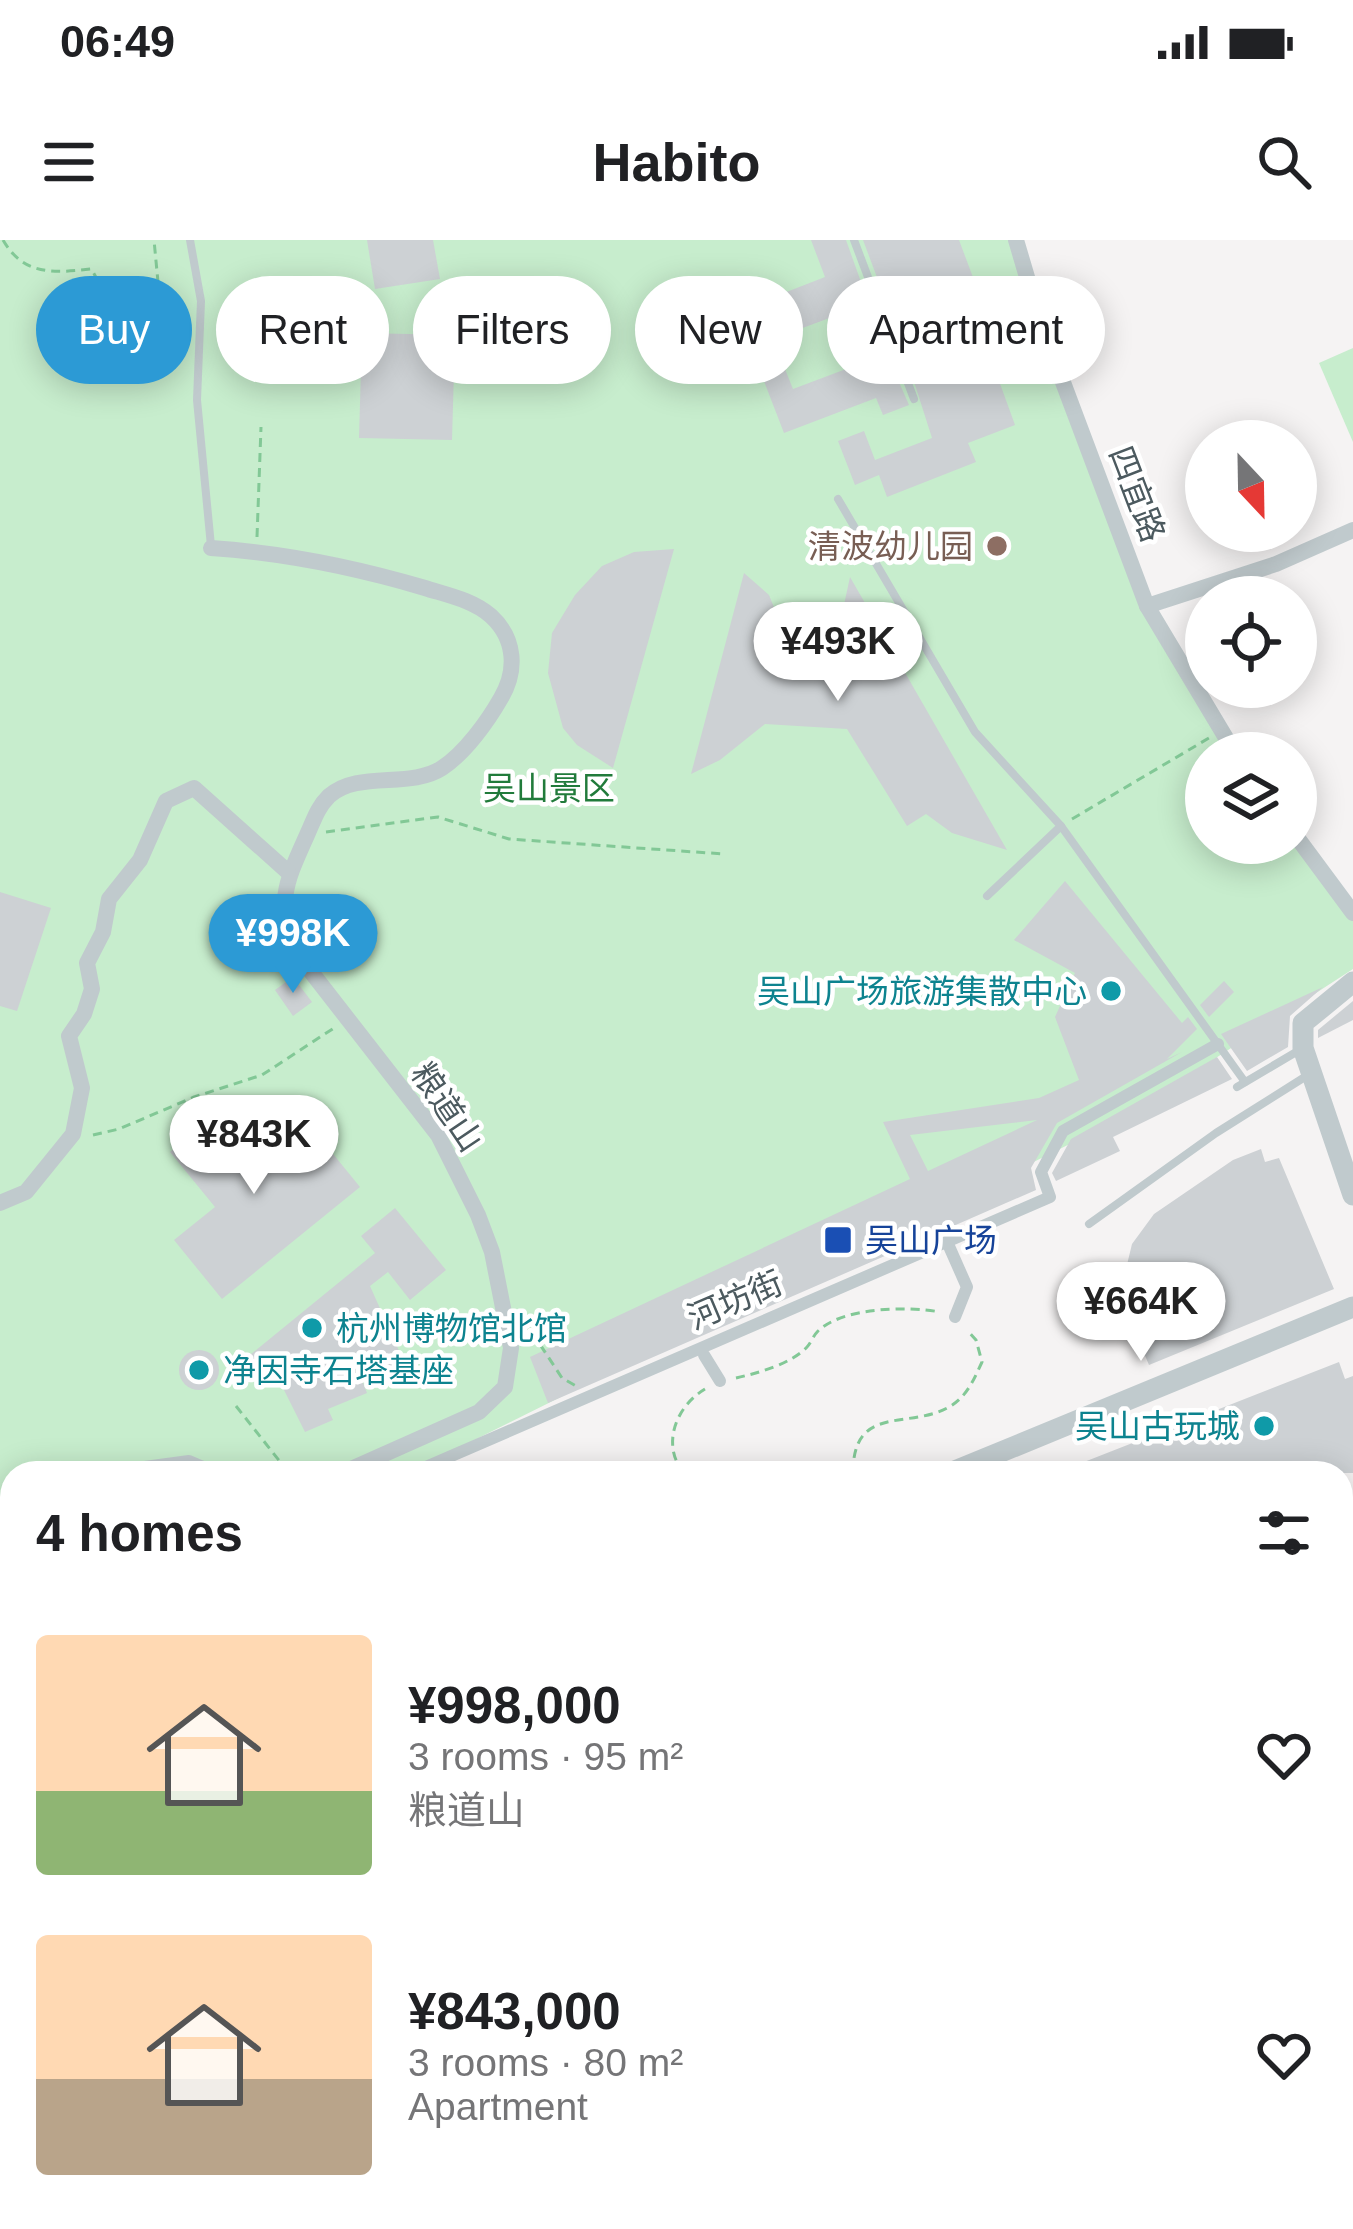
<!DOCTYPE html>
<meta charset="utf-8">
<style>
:root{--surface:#fff;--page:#f6f6f6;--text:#202124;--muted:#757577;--accent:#2c9ad5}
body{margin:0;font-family:Helvetica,"Noto Sans SC",sans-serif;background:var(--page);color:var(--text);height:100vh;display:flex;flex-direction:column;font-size:45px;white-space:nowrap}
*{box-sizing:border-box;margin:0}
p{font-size:39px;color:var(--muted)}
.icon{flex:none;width:66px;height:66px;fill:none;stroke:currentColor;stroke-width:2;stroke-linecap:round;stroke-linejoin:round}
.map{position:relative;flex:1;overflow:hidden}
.sheet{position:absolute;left:0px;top:1221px;width:1353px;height:768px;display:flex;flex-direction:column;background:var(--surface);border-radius:36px 36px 0 0;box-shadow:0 6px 30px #0003}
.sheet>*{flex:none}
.guide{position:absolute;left:36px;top:36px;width:1281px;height:108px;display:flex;gap:24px}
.needle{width:78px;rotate:158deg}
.buttons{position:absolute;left:1185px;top:180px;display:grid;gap:24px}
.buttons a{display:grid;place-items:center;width:132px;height:132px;border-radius:50%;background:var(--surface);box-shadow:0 6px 30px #0003;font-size:60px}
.price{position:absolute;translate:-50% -102px;padding:0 27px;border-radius:42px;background:#fff;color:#222;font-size:39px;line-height:78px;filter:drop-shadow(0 3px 6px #0008)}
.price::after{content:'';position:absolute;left:50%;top:72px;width:36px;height:27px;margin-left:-18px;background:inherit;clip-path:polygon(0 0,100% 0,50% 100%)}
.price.active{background:var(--accent);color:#fff}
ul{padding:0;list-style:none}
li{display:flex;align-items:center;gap:36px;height:300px;padding:0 36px}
li span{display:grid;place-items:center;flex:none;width:336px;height:240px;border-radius:12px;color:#555}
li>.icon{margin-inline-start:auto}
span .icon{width:144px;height:144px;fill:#fffc;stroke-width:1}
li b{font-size:51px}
h2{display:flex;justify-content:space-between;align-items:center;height:144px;padding:0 36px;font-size:51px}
.tag{padding:0 42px;border-radius:54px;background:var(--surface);box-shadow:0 6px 30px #0003;font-size:42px;line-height:108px}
.tag.active{background:var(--accent);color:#fff}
.status{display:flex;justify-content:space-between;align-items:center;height:84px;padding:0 60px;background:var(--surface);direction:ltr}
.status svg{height:33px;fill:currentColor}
header{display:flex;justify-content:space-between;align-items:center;height:156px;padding:0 36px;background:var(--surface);font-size:54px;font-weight:800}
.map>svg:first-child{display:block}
</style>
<div class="status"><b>06:49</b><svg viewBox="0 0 49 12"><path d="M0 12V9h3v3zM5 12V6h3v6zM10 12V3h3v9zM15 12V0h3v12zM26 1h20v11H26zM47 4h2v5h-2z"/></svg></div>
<header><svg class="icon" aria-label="menu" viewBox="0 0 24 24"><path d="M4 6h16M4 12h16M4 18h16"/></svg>Habito<svg class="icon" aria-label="search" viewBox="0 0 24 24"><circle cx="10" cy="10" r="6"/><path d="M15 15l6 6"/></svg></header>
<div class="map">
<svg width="1353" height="1989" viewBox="0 0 1353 1989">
<rect width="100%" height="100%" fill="#f5f3f3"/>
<g fill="#e6e4e5">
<path d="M1341,1459L1353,1486V1870L1341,1875Z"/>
<path d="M12,1945V1977H136L142,1989H0V1951Z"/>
</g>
<g fill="#c7edcd">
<path d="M0,0H1016L1138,338L1227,513H1206V603H1296L1353,671V729L1128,875L408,1233H12V1603L0,1609Z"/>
<path d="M1353,108V202L1319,123Z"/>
<path d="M1341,1520L1353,1555V1849H1341Z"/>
</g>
<g fill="#cdd1d4" fill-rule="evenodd">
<path d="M367,0H433L440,39L375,49Z"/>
<path d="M811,0H846L871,70L868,71L909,165L883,175L876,158L784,193L740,79L746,76L743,69L825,37ZM843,73L862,123L793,149L773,99Z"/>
<path d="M863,0H959L1001,112L990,116L1015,185L968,203L976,222L887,257L879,235L855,245L838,201L864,191L875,220L932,198L902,104L948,87L933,46L887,64Z"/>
<path d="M362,93L455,95L452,200L359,198Z"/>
<path d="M674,309L613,528L577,505L563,488L548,433L552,393L575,355L602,326L634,312Z"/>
<path d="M744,333L769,355L778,377L842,374L850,337L1007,610L952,593L926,574L907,586L847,489L765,484L720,520L691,534Z"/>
<path d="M1065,641L1182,783L1188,777L1197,789L1167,819L1182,812L1057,883L1031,928L1036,950L548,1163L530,1117L910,939L883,882L1039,858L1079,840L1055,777L1075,733L1014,700ZM1037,880L928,931L910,895Z"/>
<path d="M0,652L51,668L17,771L0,766Z"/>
<path d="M293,737L312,762L293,776L275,750Z"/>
<path d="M1224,741L1234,752L1209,777L1200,765Z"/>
<path d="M1323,747L1290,776L1288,807L1247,831L1221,794Z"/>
<path d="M1353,761V780L1318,798V790Z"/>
<path d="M1217,817L1232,839L1113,897L1120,911L1056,941L1052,933L1071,899Z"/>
<path d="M233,861L281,921L316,893L360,947L222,1059L174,1000L215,967L170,912Z"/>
<path d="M1261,909L1265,922L1279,918L1334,1049L1149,1125L1130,1080L1124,1037L1132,1004L1154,974L1233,920Z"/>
<path d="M395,968L446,1030L410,1060L388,1032L370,1046L404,1122L362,1140L367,1153L328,1169L333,1180L305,1192L273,1128L260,1139L245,1119L375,1013L361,996Z"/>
<circle cx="199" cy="1130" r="20"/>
<path d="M1339,1122L1345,1139L1353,1136V1233H1056Z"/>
</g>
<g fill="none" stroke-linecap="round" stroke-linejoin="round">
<g stroke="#82c896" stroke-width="3" stroke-dasharray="9 6" stroke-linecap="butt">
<path d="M3,0C24,36 53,33 91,29C100,42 103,58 114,68L158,42L154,0"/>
<path d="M257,297L261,187"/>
<path d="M1072,579L1209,498"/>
<path d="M326,592L438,577L509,599L724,614"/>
<path d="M93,895L119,889L194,857L262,835L334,788"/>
<path d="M524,1080L562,1138L576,1146"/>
<path d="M736,1138C758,1133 791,1124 807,1107C811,1103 813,1096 818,1091C843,1067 908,1066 940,1072"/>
<path d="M236,1166L289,1233"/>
<path d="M684,1233C661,1206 675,1167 705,1149"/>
<path d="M853,1233C853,1163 909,1190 949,1167C967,1157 974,1139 982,1122L976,1100L967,1090"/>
</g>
<g stroke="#c0cacd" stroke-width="8">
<path d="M190,0L201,61L197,160L211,306"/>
<path d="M854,0L914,159"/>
<path d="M838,259L975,492L1061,586L1245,842"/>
<path d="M987,656L1061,586"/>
<path d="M1237,847L1303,808"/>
<path d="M1089,984L1216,893L1308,835"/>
<path d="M0,1751L12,1745"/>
<path d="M0,1925L4,1934L0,1936"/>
<path d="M895,1977L901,1989"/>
</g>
<g stroke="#c0cacd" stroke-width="12">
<path d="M948,1004L967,1047L955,1077"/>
<path d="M704,1115L720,1141"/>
<path d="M100,1233L189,1221L217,1233"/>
<path d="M412,1233L1050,957L1041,932L1063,891L1218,804"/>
<path d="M0,1269L12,1265"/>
<path d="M0,1425L12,1419"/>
<path d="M0,1506L12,1529"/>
</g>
<g stroke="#c0cacd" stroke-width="16">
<path d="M1016,0L1040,81L1147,366L1235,513"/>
<path d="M211,308C285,313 354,327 425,348C447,355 473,360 491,376C516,399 517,431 501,458C488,481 465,513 442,528C410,549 358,530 329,556C317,568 314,580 307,595C285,644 275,663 298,715L438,895L478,975L492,1012L511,1108L505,1147L479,1172L342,1233"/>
<path d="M1147,366L1276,324L1353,290"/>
<path d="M1296,596L1353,673"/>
<path d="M0,963L26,952L73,894L82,848L69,796L84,774L92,749L87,723L103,692L109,659L140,620L166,561L194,548L288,632"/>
<path d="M1341,1278L1353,1275"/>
<path d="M1341,1894L1353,1890"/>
<path d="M275,1977L281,1989"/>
<path d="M1333,1977L1341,1989"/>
</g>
<g stroke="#c0cacd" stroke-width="21">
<path d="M1353,742L1303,783V808L1353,955"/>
<path d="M950,1233L1353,1067"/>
<path d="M0,1590L12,1585"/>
<path d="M607,1977L613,1989"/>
</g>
<g stroke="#becacf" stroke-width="24">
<path d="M1128,1977L1134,1989"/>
<path d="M1150,1977L1155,1989"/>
</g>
</g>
<circle fill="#8d6e63" stroke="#fff" stroke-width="4.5" cx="997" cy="306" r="12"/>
<g fill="#0f9aa8" stroke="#fff" stroke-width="4.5">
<circle cx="1111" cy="751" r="12"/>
<circle cx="312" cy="1088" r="12"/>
<circle cx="199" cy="1130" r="12"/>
<circle cx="1264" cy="1186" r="12"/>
</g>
<rect fill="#1a4fb4" stroke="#fff" stroke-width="4.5" x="823" y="985" width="30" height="30" rx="6"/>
<g text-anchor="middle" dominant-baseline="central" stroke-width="9" stroke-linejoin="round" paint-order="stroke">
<g font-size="33" fill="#4c5a5f" stroke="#fff">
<text transform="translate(1137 254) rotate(69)">四宜路</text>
<text transform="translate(447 867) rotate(56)">粮道山</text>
<text transform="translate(735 1060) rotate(-23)">河坊街</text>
</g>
<g font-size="33" fill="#785e54" stroke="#fff" text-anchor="end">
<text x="973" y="306">清波幼儿园</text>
</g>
<g font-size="33" fill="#217b3b" stroke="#fff">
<text x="549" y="548">吴山景区</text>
</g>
<g font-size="33" fill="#0d838f" stroke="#fff" text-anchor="end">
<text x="1087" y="751">吴山广场旅游集散中心</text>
<text x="336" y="1088" text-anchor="start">杭州博物馆北馆</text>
<text x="223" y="1130" text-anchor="start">净因寺石塔基座</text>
<text x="1240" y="1186">吴山古玩城</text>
</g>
<g font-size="33" fill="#164399" stroke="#fff" text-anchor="start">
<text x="865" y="1000">吴山广场</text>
</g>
</g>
</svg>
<div class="buttons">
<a><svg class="needle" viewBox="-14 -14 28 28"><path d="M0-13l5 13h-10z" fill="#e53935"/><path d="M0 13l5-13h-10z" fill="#757577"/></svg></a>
<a><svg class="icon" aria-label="locate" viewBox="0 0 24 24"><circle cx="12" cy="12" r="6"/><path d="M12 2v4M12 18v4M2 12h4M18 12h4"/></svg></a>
<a><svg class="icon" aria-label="layers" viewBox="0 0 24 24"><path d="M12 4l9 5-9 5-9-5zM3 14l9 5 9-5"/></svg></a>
</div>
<b class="price" style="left:838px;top:464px">¥493K</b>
<b class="price active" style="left:293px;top:756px">¥998K</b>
<b class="price" style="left:254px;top:957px">¥843K</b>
<b class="price" style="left:1141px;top:1124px">¥664K</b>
<div class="guide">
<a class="tag active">Buy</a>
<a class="tag">Rent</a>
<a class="tag">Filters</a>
<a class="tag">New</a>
<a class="tag">Apartment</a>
</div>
<section class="sheet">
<h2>4 homes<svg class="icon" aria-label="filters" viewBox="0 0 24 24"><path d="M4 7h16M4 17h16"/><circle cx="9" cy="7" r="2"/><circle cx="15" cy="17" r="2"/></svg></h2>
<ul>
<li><span style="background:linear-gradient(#ffd9b3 65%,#8fb573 0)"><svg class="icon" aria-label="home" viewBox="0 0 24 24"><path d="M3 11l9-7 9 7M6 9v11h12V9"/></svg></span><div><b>¥998,000</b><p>3 rooms · 95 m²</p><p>粮道山</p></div><svg class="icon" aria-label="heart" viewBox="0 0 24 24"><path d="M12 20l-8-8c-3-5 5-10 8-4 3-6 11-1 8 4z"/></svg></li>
<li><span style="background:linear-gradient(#ffd9b3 60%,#b9a48a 0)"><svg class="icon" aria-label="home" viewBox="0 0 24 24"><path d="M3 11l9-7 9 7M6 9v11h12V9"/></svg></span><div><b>¥843,000</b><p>3 rooms · 80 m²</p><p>Apartment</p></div><svg class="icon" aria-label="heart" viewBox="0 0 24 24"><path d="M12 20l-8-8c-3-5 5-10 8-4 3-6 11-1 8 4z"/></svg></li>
</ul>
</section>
</div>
